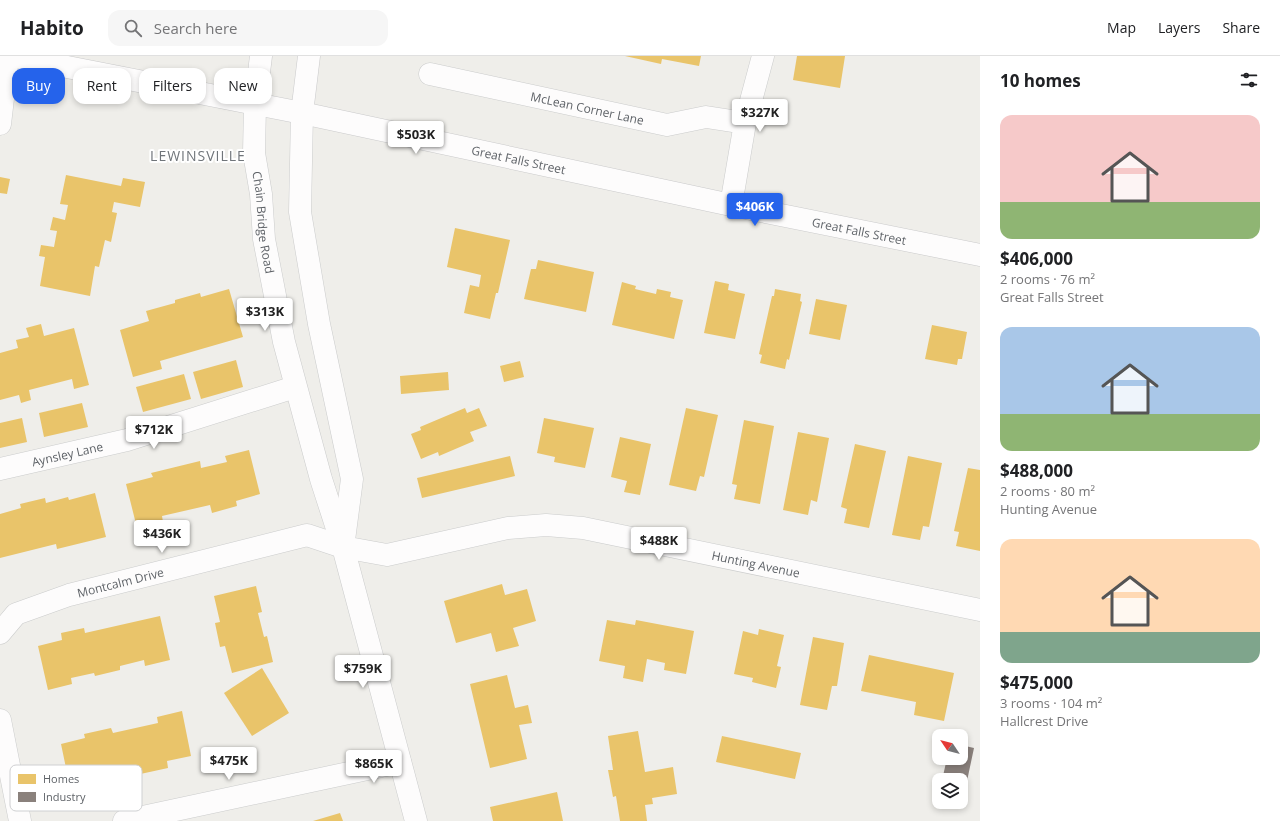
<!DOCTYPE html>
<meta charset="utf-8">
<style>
:root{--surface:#fff;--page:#f6f6f6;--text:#202124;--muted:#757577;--line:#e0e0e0;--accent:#2563eb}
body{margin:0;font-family:"Open Sans",sans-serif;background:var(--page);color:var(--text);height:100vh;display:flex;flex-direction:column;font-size:15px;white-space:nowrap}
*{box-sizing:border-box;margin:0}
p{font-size:13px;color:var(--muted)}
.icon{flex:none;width:22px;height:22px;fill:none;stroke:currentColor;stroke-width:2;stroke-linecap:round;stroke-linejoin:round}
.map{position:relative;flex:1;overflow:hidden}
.details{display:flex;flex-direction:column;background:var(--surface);width:300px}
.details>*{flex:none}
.hud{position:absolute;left:12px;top:12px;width:380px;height:36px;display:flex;gap:8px}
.needle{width:26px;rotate:305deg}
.fabs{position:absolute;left:932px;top:673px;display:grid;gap:8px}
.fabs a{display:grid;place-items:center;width:36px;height:36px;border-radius:8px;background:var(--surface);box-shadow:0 2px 6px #0003;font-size:20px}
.price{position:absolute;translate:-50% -34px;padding:0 9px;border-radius:4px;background:#fff;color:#222;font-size:13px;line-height:26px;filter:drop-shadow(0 1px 2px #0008)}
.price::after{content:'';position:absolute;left:50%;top:24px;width:12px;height:9px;margin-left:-6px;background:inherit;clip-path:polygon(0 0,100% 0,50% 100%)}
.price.current{background:var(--accent);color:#fff}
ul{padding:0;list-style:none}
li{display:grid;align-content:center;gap:8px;height:212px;padding:0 20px}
li span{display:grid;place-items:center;height:124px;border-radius:12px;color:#555}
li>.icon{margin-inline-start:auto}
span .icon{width:72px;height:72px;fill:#fffc;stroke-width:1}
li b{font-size:17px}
h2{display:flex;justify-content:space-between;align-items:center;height:48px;padding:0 20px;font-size:17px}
.chip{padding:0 14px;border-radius:12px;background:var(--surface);box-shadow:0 2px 6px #0003;font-size:14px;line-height:36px}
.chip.current{background:var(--accent);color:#fff}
header{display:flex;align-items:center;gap:24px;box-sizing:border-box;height:56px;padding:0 20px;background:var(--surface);border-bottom:1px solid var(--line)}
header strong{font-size:19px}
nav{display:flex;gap:22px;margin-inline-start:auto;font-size:14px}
.search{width:280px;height:36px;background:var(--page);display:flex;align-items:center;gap:10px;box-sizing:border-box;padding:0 14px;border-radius:12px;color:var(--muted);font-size:15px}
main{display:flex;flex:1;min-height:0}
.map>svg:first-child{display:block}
</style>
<header>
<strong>Habito</strong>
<div class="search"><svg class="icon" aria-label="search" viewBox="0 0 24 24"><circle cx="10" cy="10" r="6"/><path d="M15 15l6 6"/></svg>Search here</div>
<nav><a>Map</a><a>Layers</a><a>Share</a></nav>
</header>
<main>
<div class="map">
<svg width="980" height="765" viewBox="0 0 980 765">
<rect width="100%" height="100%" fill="#efeeea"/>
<g fill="#e9c46a">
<path d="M625,0H701L699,10L662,3L661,8Z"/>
<path d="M797,0H845L840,32L793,24Z"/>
<path d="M66,119L121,130L123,122L145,126L140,151L114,146L112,156L117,157L111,186L105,184L99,211L95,210L90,240L40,230L45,201L39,200L41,189L54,191L57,175L50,174L53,161L65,164L68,149L60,148Z"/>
<path d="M0,121L10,123L7,138L0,137Z"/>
<path d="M455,172L510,184L498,237H496L490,263L464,257L470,229L479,231L481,219L447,211Z"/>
<path d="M538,204L594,216L586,256L524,243L531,213H536Z"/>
<path d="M715,225L729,228L728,234L745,238L735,283L704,277Z"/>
<path d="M622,226L636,230L635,233L656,238L657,233L671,236L670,241L683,244L674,283L612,269Z"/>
<path d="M229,233L243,281L160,305L162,313L133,321L120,274L149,265L146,255L175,247V244L200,237L201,241Z"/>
<path d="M775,233L801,238L800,245L802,246L789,304L787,303L785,313L760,307L762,299L759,298L772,240H774Z"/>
<path d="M816,243L847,249L840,284L809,278Z"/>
<path d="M41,268L44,280L74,272L89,329L74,333L72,323L29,334L31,344L21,347L19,339L0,344V297L18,292L16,284L29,281L26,272Z"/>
<path d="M932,269L967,276L962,303H958L957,309L925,303Z"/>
<path d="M236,304L243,331L201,343L193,316Z"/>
<path d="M520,305L524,321L504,326L500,310Z"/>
<path d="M448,316L449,334L401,338L400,320Z"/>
<path d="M184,318L191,343L143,356L136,331Z"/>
<path d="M82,347L88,371L44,381L39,357Z"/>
<path d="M465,352L467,357L479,352L487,370L470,376L474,385L439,400L438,396L421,403L411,378L421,374L420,371Z"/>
<path d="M686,352L718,359L704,421L700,420L696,435L669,429Z"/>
<path d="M22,362L27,386L0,392V367Z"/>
<path d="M544,362L594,372L585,412L554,406L555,401L537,397Z"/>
<path d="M744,364L774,370L760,448L734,443L737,429L732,428Z"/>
<path d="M798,376L829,382L817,446L811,444L808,459L783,454Z"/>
<path d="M620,381L651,388L640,439L624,436L627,425L611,421Z"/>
<path d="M855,388L886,395L869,472L844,467L847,453L841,451Z"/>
<path d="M249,394L260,438L236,445L237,450L212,457L210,449L162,460L163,466L137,472L126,428L153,421L151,417L200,405L201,412L227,406L225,400Z"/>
<path d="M510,400L515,420L422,442L417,422Z"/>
<path d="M908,400L942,407L929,471L923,470L920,484L892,479Z"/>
<path d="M968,412L980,414V495L956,490L959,476L954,475Z"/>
<path d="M95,437L106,481L57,493L56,488L0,502V458L21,452L20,448L45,442L46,447L68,441L69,444Z"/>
<path d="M502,528L505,539L527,533L536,565L513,572L519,590L496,596L491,577L456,587L444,545Z"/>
<path d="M256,530L262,556L258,557L264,581L267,580L273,606L232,617L225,590L220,591L215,567L220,566L214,540Z"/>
<path d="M160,560L170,604L145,610L144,604L120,610V614L95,620L94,617L71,622L72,628L48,634L38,590L62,584L61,577L84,572L85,577Z"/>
<path d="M607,564L635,569L636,564L694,575L686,618L664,614L665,607L647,603L643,626L623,622L625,610L599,605Z"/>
<path d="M759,573L784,579L777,610L781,611L776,632L752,626L753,622L734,618L743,575L758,579Z"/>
<path d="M813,581L844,587L837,630H832L827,654L800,649Z"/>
<path d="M869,599L954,617L944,665L914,659L916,646L861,635Z"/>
<path d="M262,612L289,657L252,680L224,637Z"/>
<path d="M507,619L515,652L528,649L532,667L519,669L527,703L490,712L470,628Z"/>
<path d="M182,655L191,700L167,705L168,712L122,722V719L70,731L61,688L85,682L84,678L111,672L113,677L158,667L157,661Z"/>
<path d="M638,675L645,716L673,711L677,738L652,742L653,748L645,749L647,765H620L616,740L613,741L608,714H613L608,680Z"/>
<path d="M722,680L801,697L795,723L716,706Z"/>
<path d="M557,736L563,765H493L490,751Z"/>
<path d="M340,757L343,765H313Z"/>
</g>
<path fill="#8a817c" d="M961,689L974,692L967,725L943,720L947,702H961Z"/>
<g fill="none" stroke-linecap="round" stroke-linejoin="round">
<defs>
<g id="minor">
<path id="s1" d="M430,18L667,69L706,61L745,67"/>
<path d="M0,68L8,0"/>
<path d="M731,149L745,67L763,0"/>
<path id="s2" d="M0,413L127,384L295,331"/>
<path id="s3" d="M0,577L16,558L69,539L307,479L343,491L387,499L508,472L546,469L583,472L980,554"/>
<path d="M0,664L20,765"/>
<path d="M124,765L400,706"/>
</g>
<g id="tertiary">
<path id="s4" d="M255,49L254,97L261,138L264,183L284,286L321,423L343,491L416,765"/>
<path d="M302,57L300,156L319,268L352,423L344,484"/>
</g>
<g id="secondary">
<path id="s5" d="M11,0L302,57L731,149L980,199"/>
<path d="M255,49L261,0"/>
<path d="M302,57L309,0"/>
</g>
</defs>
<use href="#minor" stroke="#cbcccc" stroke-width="23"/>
<use href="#tertiary" stroke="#cbcccc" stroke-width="23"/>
<use href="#secondary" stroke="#cacacb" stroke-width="23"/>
<use href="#minor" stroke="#fdfcfc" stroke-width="22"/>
<use href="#tertiary" stroke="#fdfcfc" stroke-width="22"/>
<use href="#secondary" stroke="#fdfcfc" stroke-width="22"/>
</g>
<g text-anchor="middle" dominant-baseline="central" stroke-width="4" stroke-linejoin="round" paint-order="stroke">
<g font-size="12" fill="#5f6368" stroke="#fff">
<text stroke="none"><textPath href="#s1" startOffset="161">McLean Corner Lane</textPath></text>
<text stroke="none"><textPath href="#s5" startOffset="518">Great Falls Street</textPath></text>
<text stroke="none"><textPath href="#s4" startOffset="118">Chain Bridge Road</textPath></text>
<text stroke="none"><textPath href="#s5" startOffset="866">Great Falls Street</textPath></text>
<text stroke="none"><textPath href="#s2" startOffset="69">Aynsley Lane</textPath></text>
<text stroke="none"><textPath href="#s3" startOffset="785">Hunting Avenue</textPath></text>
<text stroke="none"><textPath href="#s3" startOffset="134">Montcalm Drive</textPath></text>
</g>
<g font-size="14" letter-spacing="1" fill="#70757a" stroke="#fff">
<text x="198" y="99">LEWINSVILLE</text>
</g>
</g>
<rect x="10" y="709" width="132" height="46" rx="6" fill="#fff" stroke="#cfd0d2" stroke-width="1"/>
<rect x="18" y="718" width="18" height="10" fill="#e9c46a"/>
<rect x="18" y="736" width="18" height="10" fill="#8a817c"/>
<g font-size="11" fill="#5f6368">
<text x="43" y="727">Homes</text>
<text x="43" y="745">Industry</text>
</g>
</svg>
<div class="fabs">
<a><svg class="needle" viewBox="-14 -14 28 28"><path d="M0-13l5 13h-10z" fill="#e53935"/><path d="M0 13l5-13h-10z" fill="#757577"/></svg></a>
<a><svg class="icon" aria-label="layers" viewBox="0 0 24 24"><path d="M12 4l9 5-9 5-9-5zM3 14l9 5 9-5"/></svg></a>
</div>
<b class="price" style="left:760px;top:77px">$327K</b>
<b class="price" style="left:416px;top:99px">$503K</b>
<b class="price current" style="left:755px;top:171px">$406K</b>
<b class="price" style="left:265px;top:276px">$313K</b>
<b class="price" style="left:154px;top:394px">$712K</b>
<b class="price" style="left:162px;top:498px">$436K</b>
<b class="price" style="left:659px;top:505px">$488K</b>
<b class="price" style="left:363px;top:633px">$759K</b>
<b class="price" style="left:229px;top:725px">$475K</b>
<b class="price" style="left:374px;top:728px">$865K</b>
<div class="hud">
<a class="chip current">Buy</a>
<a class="chip">Rent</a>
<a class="chip">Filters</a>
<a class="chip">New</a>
</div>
</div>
<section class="details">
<h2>10 homes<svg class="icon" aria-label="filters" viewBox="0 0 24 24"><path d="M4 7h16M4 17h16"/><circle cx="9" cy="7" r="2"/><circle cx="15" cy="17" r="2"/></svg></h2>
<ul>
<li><span style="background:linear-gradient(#f6c9c9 70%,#8fb573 0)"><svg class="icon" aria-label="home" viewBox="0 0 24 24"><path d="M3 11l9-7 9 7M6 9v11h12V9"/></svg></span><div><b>$406,000</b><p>2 rooms · 76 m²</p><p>Great Falls Street</p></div></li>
<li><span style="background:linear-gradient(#a9c7e8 70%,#8fb573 0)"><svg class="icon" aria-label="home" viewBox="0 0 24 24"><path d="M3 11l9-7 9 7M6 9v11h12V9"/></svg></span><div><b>$488,000</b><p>2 rooms · 80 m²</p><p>Hunting Avenue</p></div></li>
<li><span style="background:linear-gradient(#ffd9b3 75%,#7fa58c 0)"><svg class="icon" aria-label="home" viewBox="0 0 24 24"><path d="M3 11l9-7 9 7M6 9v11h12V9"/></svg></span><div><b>$475,000</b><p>3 rooms · 104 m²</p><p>Hallcrest Drive</p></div></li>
</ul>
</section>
</main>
